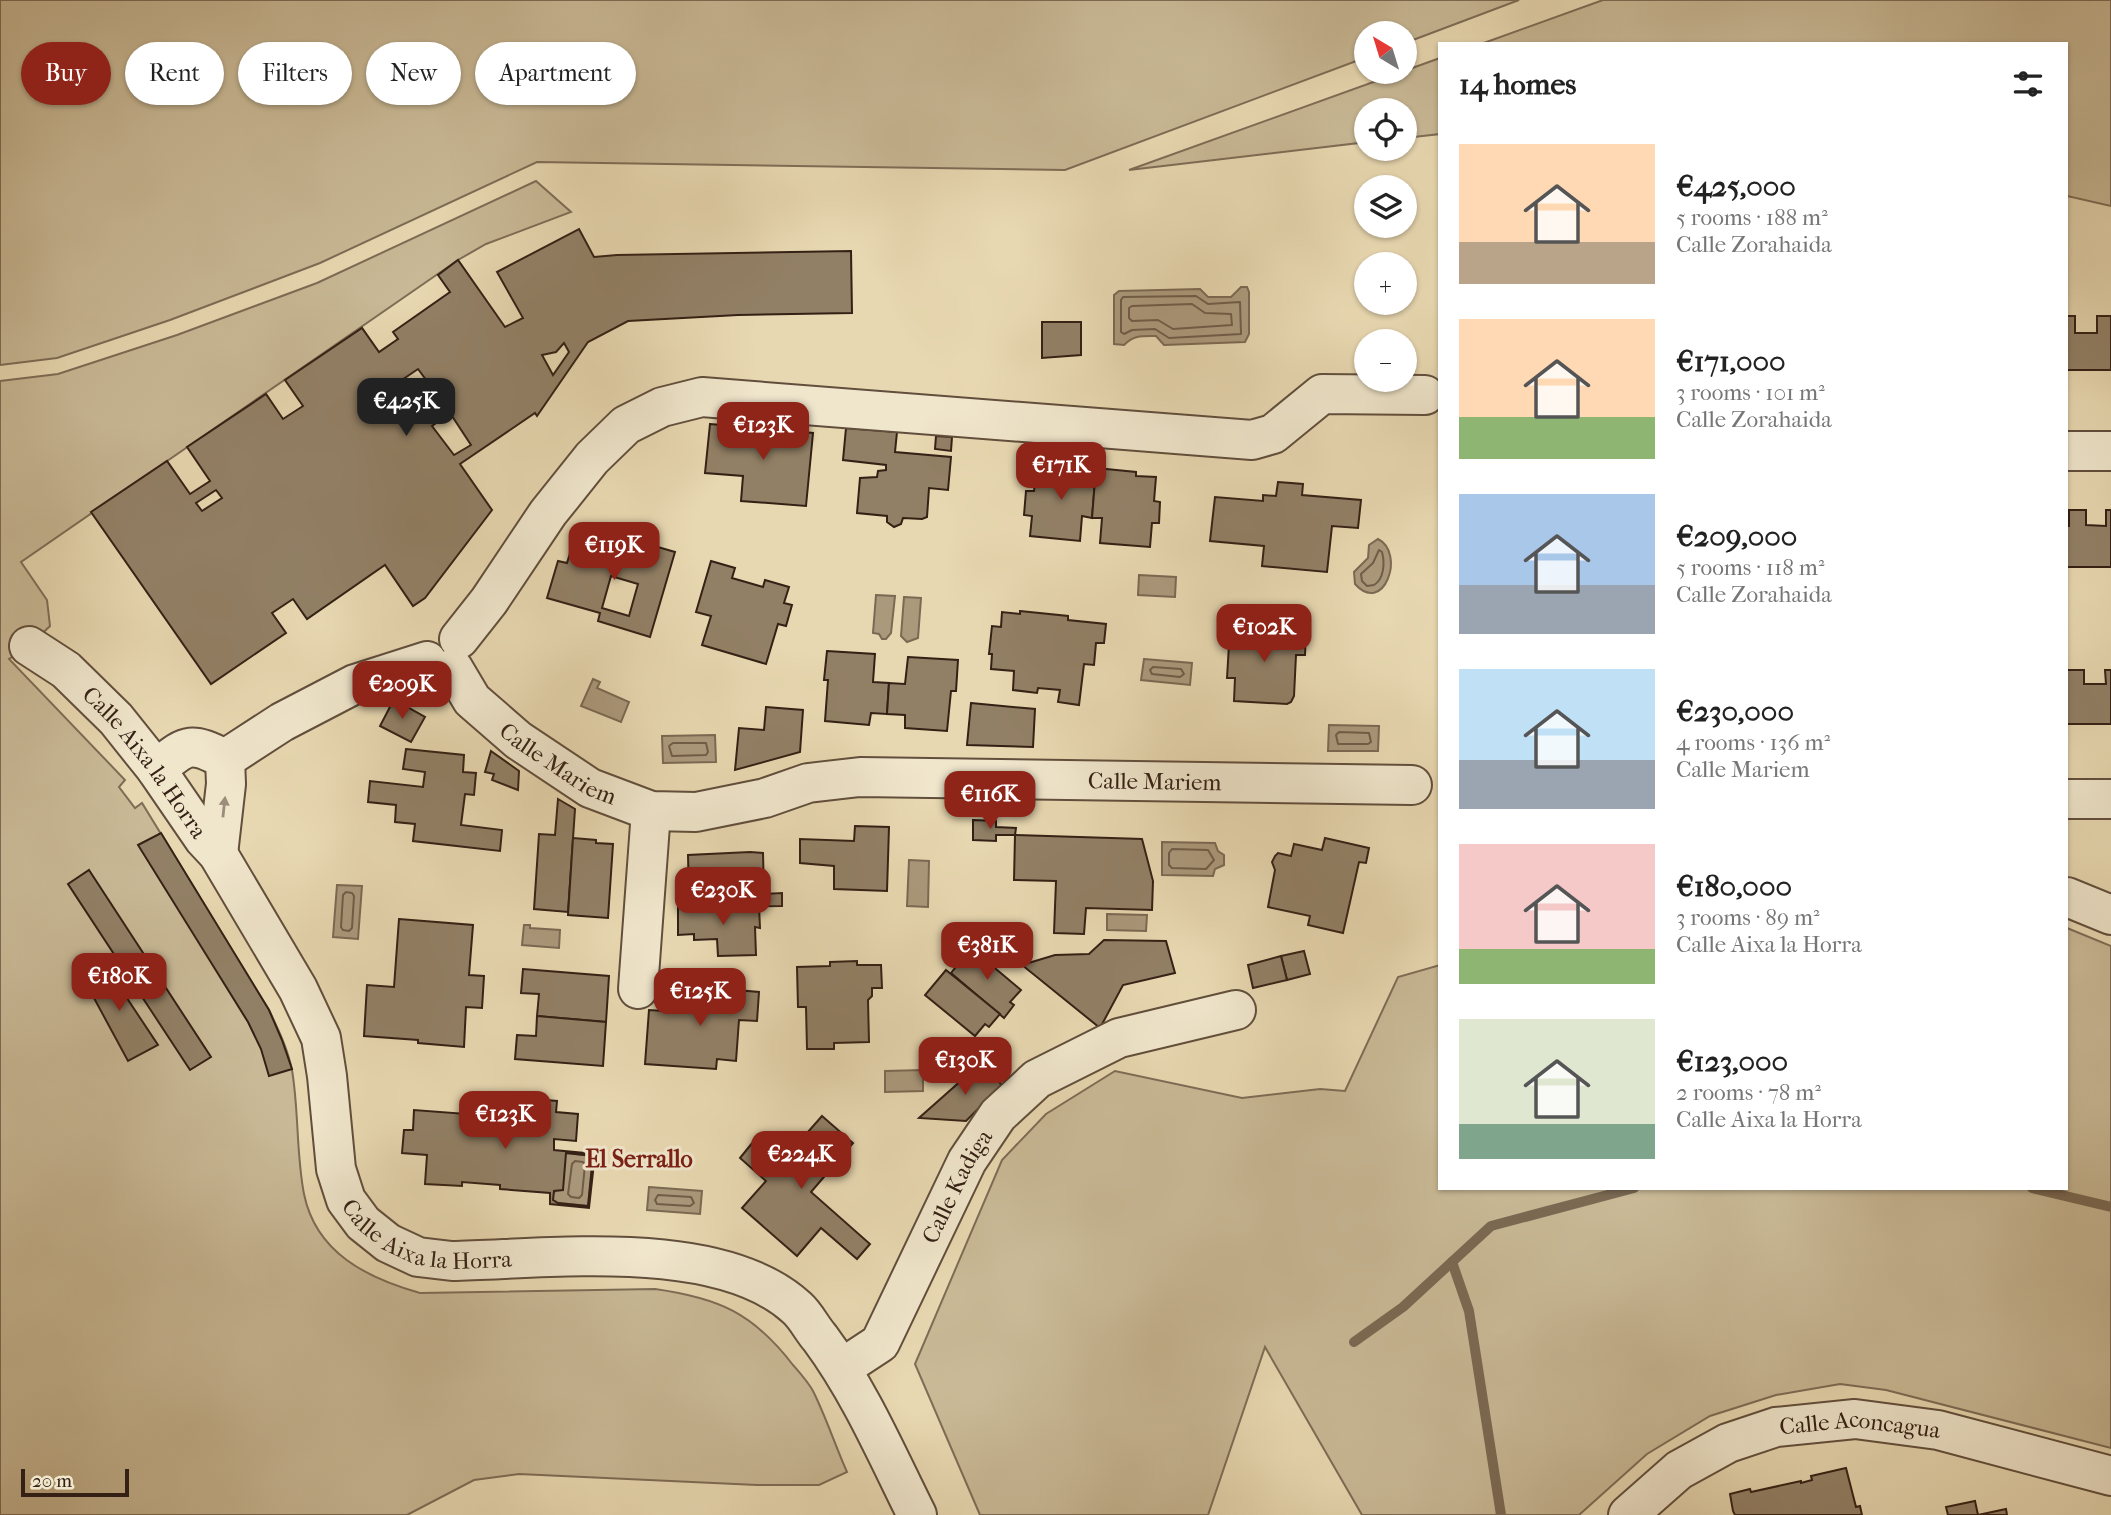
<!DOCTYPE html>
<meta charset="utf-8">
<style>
:root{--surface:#fff;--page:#f2f2f2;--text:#222;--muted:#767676;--accent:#8f2418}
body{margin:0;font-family:"IM FELL French Canon",serif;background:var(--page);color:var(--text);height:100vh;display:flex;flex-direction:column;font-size:26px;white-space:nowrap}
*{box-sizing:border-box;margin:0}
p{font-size:23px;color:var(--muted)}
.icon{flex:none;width:38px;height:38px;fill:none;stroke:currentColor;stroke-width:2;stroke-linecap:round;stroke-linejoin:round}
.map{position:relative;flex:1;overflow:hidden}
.drawer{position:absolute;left:1438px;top:42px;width:630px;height:1148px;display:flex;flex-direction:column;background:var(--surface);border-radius:0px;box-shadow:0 2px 5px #0004}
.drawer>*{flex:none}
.guide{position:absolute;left:21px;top:42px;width:665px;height:63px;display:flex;gap:14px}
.needle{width:46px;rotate:322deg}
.buttons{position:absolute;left:1354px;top:21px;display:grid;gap:14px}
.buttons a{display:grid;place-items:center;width:63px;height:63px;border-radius:50%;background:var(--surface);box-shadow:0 2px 5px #0004;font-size:35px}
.scale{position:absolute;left:21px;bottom:18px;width:108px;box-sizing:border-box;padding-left:7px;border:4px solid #342015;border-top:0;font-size:19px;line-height:24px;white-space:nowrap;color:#342015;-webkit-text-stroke:5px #f0e6cc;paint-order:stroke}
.price{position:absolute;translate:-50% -60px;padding:0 16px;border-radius:14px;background:var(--accent);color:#fff;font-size:23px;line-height:46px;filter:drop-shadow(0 2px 4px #0008)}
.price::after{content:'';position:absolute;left:50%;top:42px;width:21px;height:16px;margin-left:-10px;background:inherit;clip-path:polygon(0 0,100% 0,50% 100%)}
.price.active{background:#222;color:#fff}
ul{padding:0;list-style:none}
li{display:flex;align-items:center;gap:21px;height:175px;padding:0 21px}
li span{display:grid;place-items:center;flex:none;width:196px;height:140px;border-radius:0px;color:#555}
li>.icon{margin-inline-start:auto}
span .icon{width:84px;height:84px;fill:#fffc;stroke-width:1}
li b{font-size:30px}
h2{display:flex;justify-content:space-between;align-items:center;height:84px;padding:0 21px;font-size:30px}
.pill{padding:0 24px;border-radius:32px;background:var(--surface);box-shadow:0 2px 5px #0004;font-size:24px;line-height:63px}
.pill.active{background:var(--accent);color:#fff}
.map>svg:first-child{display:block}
</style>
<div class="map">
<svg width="2111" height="1515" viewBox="0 0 2111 1515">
<rect width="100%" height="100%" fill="#e8d8b1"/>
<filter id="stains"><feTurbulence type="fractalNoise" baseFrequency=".00286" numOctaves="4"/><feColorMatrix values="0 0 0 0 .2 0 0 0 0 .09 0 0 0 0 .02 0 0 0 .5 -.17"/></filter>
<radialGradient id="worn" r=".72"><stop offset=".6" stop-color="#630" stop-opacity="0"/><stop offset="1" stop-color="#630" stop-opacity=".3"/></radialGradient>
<g fill="#c9b996" stroke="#7e6c56" stroke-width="2">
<path d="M0,0H1519L1405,43V33H1367V57L1065,170L537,162L320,263L170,320L57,358L0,365Z"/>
<path d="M1603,0H2111V206L2067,196V44H1481Z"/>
<path d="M1440,58V134L1405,138V110H1367V142L1129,170Z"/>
<path d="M536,181L571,212L486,244L458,260L21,562L47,600L50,626L29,646L9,659L125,780L119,787L135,808L142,803L269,1010C278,1029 288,1049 292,1070C299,1111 296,1153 304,1194C316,1253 367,1278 420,1293L655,1289C719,1298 753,1313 793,1365C800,1373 808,1382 813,1391C826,1417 835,1445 847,1472L819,1485H757L519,1474L474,1480L407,1515H0V381L58,374L177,335L317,283Z"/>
<path d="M2067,928L2111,946V1448L1886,1390L1840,1384L1776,1395L1710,1416L1647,1454L1579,1515H1362L1265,1347L1208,1515H980L915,1364L1002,1160L1046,1114L1115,1071L1242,1098L1320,1089L1345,1091L1398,977L1440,965V1188H2067Z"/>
</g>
<g fill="#ab997c" stroke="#7b6953" stroke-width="2">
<path d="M1241,287H1247L1249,292V334L1245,342L1164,345L1156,336C1142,336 1134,335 1124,345L1114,344V295L1119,291L1200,289L1208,297H1231Z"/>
<path d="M1378,539C1406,553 1384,616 1355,584L1354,572L1368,558L1369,545Z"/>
<path d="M1139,575L1176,577L1175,597L1138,595Z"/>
<path d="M876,595L895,596L891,633L886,639H882L879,634L873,633Z"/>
<path d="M904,597L921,598L918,638L907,642L901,636Z"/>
<path d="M1144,659L1192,663L1190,685L1141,680Z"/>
<path d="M593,679L600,682L597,688L629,702L621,722L581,706Z"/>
<path d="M1329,725L1379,726L1378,751H1328Z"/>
<path d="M715,735L716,762L663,763L662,736Z"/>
<path d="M1162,842L1215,843L1218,851L1224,855V865L1215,869L1213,876L1162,875Z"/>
<path d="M909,860L929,861L928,907L907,906Z"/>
<path d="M337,885L362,886L358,939L333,937Z"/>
<path d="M1107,914L1147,915L1146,931L1107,930Z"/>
<path d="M524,925H530V928L560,930L559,948L522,945Z"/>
<path d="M923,1070V1091L885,1092V1071Z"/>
<path d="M566,1153L593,1156L588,1206L558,1203L553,1200V1194L557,1189Z"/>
<path d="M649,1187L702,1191L700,1214L647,1210Z"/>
</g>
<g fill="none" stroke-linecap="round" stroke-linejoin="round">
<g stroke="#705c48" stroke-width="2">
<path d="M1196,296L1208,304L1240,302L1241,334L1169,338L1155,329L1132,330L1124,334L1121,332V300L1123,297Z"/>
<path d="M1192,304L1205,313L1231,314L1232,325L1173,329L1158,320L1132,321L1129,318V308L1132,306Z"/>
<path d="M1379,550L1382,552C1385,563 1384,579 1374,585L1367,586L1362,581L1361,574L1373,563Z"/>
<path d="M1153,667L1181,669L1184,674L1180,677L1152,674L1150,670Z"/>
<path d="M1339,732L1369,733L1371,742L1368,744H1338L1336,735Z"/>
<path d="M673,743H706L708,752L706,755L672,756L669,746Z"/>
<path d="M1172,849L1208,850L1214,860L1206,869L1172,868L1169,865V853Z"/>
<path d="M346,892L352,893L354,896L352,928L349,931L343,930L341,927L343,895Z"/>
<path d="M575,1161L583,1162L585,1165L582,1195L579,1198L571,1197L568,1194L572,1164Z"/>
<path d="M658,1195L691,1197L694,1203L690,1206L657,1204L655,1200Z"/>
</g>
<g stroke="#7b6953" stroke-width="10">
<path d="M2032,1188L2111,1207"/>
<path d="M1452,1262L1469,1311L1501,1515"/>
<path d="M1354,1342L1403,1307L1491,1226L1634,1188"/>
</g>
</g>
<g fill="#928066" stroke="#342015" stroke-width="2" fill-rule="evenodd">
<path d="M579,229L594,257L617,255L851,251L852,313L738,315L628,321L588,342L537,416L535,413L460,464L492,510L425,598L413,606L385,565L307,619L293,599L272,613L286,633L211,684L91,512L167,461L190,494L210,481L187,447L266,394L283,419L303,406L285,380L362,328L379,352L398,339L393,332L450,292L438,275L458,260L505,327L523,318L497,272ZM564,343L569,352L553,375L542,355L556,352ZM418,369L435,392L416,405L399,382ZM450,413L471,445L454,455L432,426ZM216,490L222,498L202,511L196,503Z"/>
<path d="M2067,316H2075V333H2097V316H2111V370H2067Z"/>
<path d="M1042,322H1081V355L1042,358Z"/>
<path d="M710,424L813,433L806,506L741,501L743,476L705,473Z"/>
<path d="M846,428L897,432L895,452L951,457L948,490L929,488L927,517L922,519L903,518L901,524L894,527L887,522V516L857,513L860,478L877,477L878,471L886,470V465L843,460Z"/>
<path d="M936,436L952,437L951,451L935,449Z"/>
<path d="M1056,465L1096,468L1092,518L1082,516L1080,541L1030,536L1032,516L1024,515L1026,491H1034L1036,473L1055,475Z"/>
<path d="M1096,468L1136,472V476L1156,477L1154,501L1160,502L1159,523H1152L1150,547L1100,543L1102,518H1092Z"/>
<path d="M1278,482L1303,484L1302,495L1361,500L1358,528L1332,526L1327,572L1262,566L1264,546L1210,541L1215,497L1263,501V495L1276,496Z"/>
<path d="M2069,510H2086V525L2106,526V510H2111V567H2067V526H2069Z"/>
<path d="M583,533L649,553L651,545L675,552L650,637L598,621L600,613L547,598L558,561L567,563L571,550L577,552ZM611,576L638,584L629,616L602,608Z"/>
<path d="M711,561L735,568L732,578L763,587L765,580L789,587L784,603L792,605L786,626L778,624L766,664L702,645L711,616L696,612Z"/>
<path d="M1020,611L1068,616V620L1106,624L1104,643H1096L1094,665L1084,664L1079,705L1058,702L1060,690L1038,688L1037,693L1013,690L1014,671L991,669L992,654H989L992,626L1001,627L1002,612L1020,614Z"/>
<path d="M1230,628L1306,631L1305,655H1296L1294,696L1291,702L1287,704L1234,701L1235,678H1227Z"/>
<path d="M827,651L875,654L873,682L889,683L887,714L871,713L869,725L825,721L828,680H824Z"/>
<path d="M908,657L958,660L956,691H951L947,731L905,728V715L887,714L889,683L905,684Z"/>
<path d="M2067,670H2084V684H2106L2105,670H2111V724H2067Z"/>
<path d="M392,703H400L425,717L411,742L380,726Z"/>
<path d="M971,703L1035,709L1033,747L967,745Z"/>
<path d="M766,707L803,710L800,752L735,770L739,728L764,730Z"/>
<path d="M406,749L464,755L463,772L476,773L474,795L465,794L461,825L502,830L500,851L413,841L415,824L395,822L396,805L368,802L370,781L423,787L425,772L403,769Z"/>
<path d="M491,751L519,771L518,790L492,780L494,774L485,772Z"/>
<path d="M558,799L575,809L568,912L534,909L539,834L555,835Z"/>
<path d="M973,820L996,821V827L1016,828L1015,835H996V841L973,840Z"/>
<path d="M855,826L889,827L887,891L834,889V866L800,863V839L854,841Z"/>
<path d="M161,833L269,1010L282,1040L292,1069L269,1076L261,1049L248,1022L138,845Z"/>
<path d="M1015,835L1142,839L1153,881L1152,910L1086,908L1084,934L1054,933L1056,881L1014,880Z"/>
<path d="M573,838L596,840V843L613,844L608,918L568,915Z"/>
<path d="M1325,838L1369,848L1366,863L1359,862L1343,933L1308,925L1310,916L1268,907L1275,870L1272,862L1275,856L1278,853L1291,856L1294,844L1322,850Z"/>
<path d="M750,852L763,853L764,894L782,893V906L699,907V896L689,897L688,855Z"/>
<path d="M89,870L211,1057L190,1070L68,884Z"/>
<path d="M759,906L760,928L755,927L756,955L718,956L717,939L694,940V934L678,935V908Z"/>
<path d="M399,919L473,925L469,975L484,976L482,1008L466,1007L464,1047L418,1043V1040L364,1036L367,985L394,987Z"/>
<path d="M1104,940L1166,941L1175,973L1123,985L1100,1028L1022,965L1055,955L1089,954Z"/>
<path d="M971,948L1021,990L1010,1002L1014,1005L1004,1018L951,973Z"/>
<path d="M1304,951L1310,974L1287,980L1281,956Z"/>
<path d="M1281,956L1287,980L1253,988L1248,965Z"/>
<path d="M857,961V965H881L882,988H872V996L868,1000L869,1042L834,1043V1049H807L806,1007H798L797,967L830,966V962Z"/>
<path d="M103,962L158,1045L128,1061L81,974Z"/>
<path d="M523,969L609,976L606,1022L537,1016L539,994L521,993Z"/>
<path d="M946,970L1000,1014L989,1027L985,1024L975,1036L925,995Z"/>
<path d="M690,986L759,992L757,1021L739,1020L736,1061L717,1059L716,1069L645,1064L649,1010L664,1011L665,1003L689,1005Z"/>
<path d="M537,1016L606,1022L603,1066L515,1059L517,1035L536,1036Z"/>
<path d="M981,1063L1002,1085L966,1121L919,1118Z"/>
<path d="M507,1097L557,1101L556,1112L578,1114L576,1141L554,1139V1150L595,1154L589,1208L550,1204V1193L500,1189V1185L462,1182V1186L425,1184L427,1155L402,1153L404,1130H413L414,1110L506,1117ZM566,1153L593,1156L588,1206L558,1203L553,1200L554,1191L563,1190Z"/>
<path d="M822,1116L853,1143L811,1192L870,1244L857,1259L821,1228L797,1256L742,1208L766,1181L740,1158L753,1142L779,1165Z"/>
<path d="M1846,1468L1856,1507L1860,1506L1862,1515H1735L1733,1511L1730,1494L1750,1489L1751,1492L1801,1481V1483L1812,1480L1811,1476Z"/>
<path d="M1975,1501L1978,1515L2006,1509L2007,1515H1948L1946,1507Z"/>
</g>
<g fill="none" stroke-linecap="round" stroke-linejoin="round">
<defs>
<g id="minor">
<path d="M2067,451H2111"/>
<path d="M459,639L489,601L548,513L592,458L626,425L662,407L702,397L1252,440L1273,434L1322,394L1425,395"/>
<path id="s1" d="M29,646L66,670L116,719L156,769L204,839L218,854L298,989L321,1038L327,1076L336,1169L346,1200L363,1223L388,1243L418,1257L452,1261C551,1259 720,1237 797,1308C806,1316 812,1329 820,1338C860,1392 887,1455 917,1515"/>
<path id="s2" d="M453,668L472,700L518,740L590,788L651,811L696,812L765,798L808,783L860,777L1412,785"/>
<path d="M225,759L282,722L355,684L427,661"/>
<path d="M156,769C187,745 188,740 225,759"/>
<path d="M2067,799H2111"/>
<path d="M218,854L226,784L225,759"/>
<path d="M2067,897L2111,915"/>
<path d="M638,989L651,811"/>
<path id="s3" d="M842,1368L880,1343L967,1161L998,1115L1037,1079L1119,1038L1236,1010"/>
<path id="s4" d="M1628,1515L1679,1470L1728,1443L1776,1427L1855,1419L1938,1430L2111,1476"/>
</g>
</defs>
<use href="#minor" stroke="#614e3c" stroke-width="42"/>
<use href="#minor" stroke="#f0e6cc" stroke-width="38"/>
</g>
<defs><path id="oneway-solid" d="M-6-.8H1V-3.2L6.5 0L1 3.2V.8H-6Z" transform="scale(1.75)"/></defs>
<use fill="#9b8d7a" href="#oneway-solid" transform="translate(224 807) rotate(-84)"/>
<g text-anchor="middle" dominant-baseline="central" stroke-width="6" stroke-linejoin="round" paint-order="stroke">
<g font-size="23" fill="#342015" stroke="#f0e6cc">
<text stroke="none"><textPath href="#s2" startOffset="145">Calle Mariem</textPath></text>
<text stroke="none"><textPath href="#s1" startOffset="166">Calle Aixa la Horra</textPath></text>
<text stroke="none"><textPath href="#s2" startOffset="758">Calle Mariem</textPath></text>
<text stroke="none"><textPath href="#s3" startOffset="220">Calle Kadiga</textPath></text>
<text stroke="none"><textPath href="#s1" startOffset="754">Calle Aixa la Horra</textPath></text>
<text stroke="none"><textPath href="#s4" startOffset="259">Calle Aconcagua</textPath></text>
</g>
<g font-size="24" font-weight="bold" fill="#7a1f14" stroke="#f0e6cc">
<text x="639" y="1159">El Serrallo</text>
</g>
</g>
<rect width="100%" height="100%" filter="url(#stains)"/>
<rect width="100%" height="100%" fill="url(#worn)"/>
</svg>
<div class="buttons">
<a><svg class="needle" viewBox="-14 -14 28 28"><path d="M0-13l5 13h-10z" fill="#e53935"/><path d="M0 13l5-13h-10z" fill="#767676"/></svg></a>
<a><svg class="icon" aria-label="locate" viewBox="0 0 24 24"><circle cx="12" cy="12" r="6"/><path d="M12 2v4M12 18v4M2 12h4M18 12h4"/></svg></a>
<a><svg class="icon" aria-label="layers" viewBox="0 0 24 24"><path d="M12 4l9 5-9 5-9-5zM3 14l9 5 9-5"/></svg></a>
<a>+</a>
<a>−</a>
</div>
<div class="scale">20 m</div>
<b class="price active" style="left:406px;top:438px">€425K</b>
<b class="price" style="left:763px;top:462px">€123K</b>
<b class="price" style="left:1061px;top:502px">€171K</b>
<b class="price" style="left:614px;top:582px">€119K</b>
<b class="price" style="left:1264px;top:664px">€102K</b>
<b class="price" style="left:402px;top:721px">€209K</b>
<b class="price" style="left:990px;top:831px">€116K</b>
<b class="price" style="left:723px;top:927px">€230K</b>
<b class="price" style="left:987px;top:982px">€381K</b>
<b class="price" style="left:119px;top:1013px">€180K</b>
<b class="price" style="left:700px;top:1028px">€125K</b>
<b class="price" style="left:965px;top:1097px">€130K</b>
<b class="price" style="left:505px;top:1151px">€123K</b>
<b class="price" style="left:801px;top:1191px">€224K</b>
<div class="guide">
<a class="pill active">Buy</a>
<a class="pill">Rent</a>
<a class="pill">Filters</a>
<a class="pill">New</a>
<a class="pill">Apartment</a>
</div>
<section class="drawer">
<h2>14 homes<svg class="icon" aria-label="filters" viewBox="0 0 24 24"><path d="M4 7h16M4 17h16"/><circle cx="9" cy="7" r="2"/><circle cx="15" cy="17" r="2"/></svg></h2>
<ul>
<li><span style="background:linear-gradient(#ffd9b3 70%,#b9a48a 0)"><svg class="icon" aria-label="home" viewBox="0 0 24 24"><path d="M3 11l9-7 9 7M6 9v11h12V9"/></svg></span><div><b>€425,000</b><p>5 rooms · 188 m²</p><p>Calle Zorahaida</p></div></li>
<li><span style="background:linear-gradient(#ffd9b3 70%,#8fb573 0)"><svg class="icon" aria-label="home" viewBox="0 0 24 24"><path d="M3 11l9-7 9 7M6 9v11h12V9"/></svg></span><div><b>€171,000</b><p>3 rooms · 101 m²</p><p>Calle Zorahaida</p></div></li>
<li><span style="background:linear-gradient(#a9c7e8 65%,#9aa5b1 0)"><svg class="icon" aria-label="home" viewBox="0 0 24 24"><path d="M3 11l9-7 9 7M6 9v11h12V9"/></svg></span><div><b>€209,000</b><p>5 rooms · 118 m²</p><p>Calle Zorahaida</p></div></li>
<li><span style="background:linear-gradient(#bfe0f5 65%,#9aa5b1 0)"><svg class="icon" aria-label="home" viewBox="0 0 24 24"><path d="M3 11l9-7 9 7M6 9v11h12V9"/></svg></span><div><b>€230,000</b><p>4 rooms · 136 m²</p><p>Calle Mariem</p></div></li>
<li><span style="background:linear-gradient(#f6c9c9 75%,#8fb573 0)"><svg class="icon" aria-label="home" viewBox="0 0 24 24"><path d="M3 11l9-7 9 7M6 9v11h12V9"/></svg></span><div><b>€180,000</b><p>3 rooms · 89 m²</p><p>Calle Aixa la Horra</p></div></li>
<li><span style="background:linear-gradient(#dfe7d0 75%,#7fa58c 0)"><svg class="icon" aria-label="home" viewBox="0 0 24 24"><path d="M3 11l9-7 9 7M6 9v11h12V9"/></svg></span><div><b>€123,000</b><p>2 rooms · 78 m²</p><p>Calle Aixa la Horra</p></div></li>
</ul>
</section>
</div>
